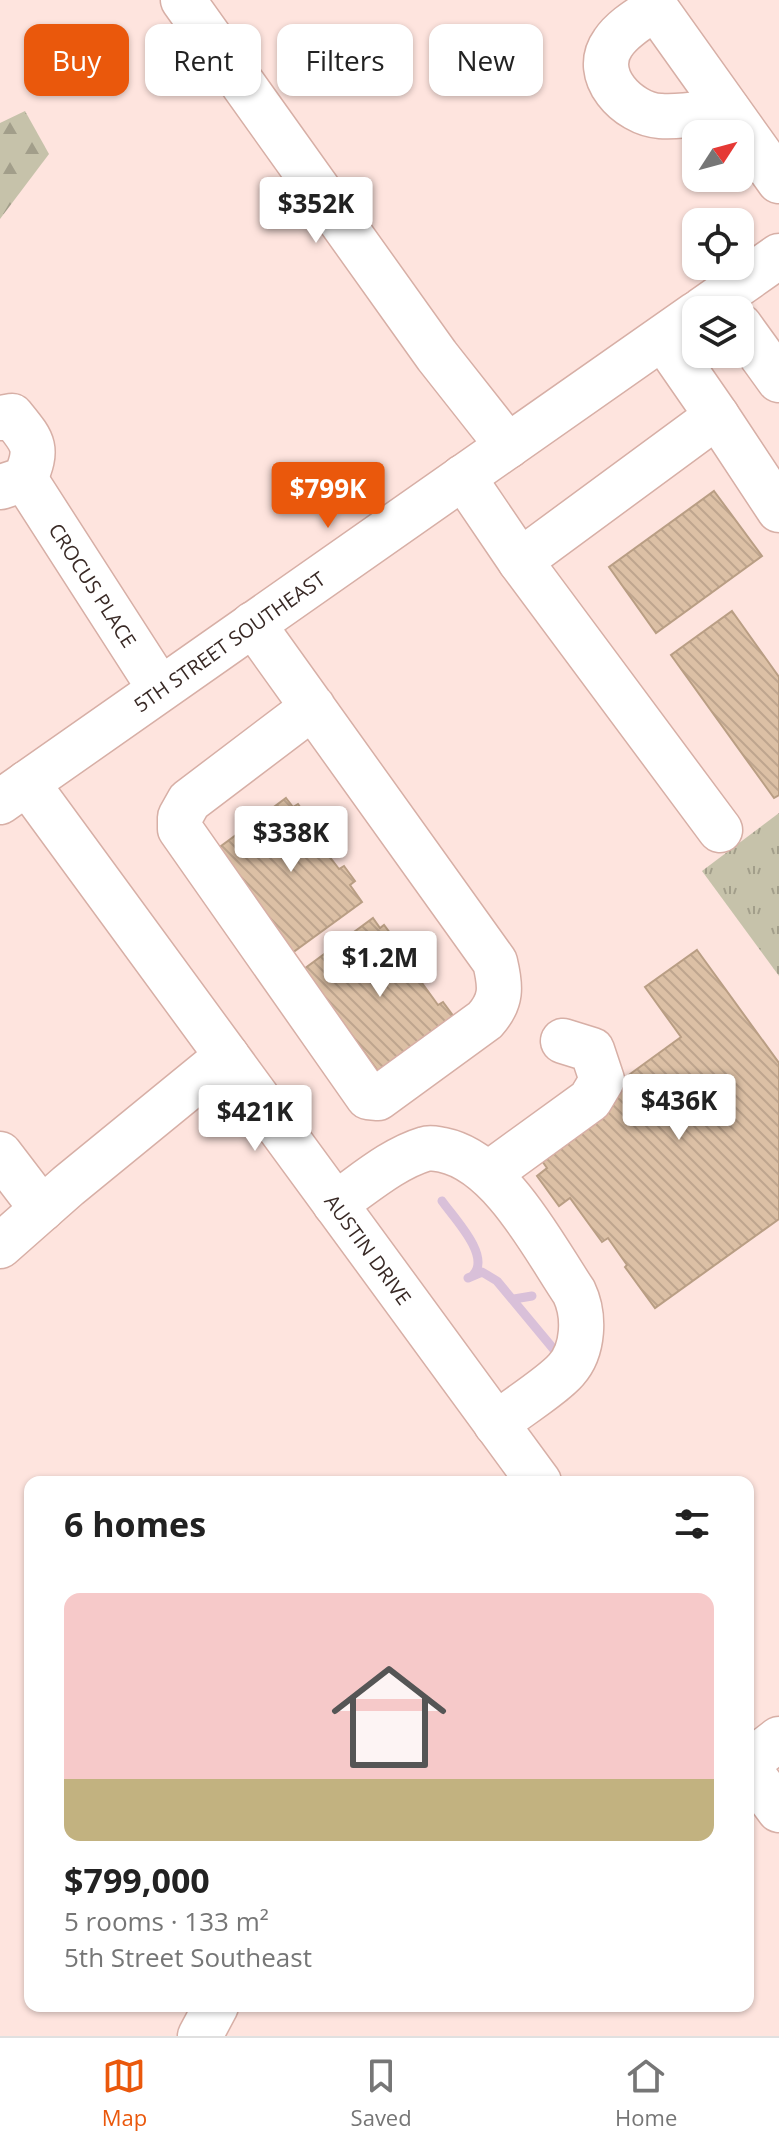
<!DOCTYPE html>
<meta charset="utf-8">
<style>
:root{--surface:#fff;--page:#f6f6f6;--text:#222;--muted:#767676;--line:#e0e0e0;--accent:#ea580c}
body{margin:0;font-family:"Open Sans",sans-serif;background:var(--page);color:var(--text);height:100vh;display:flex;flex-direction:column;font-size:30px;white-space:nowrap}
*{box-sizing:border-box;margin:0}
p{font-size:26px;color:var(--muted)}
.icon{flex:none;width:44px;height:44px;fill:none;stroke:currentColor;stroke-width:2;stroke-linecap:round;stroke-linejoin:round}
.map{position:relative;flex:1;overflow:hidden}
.sheet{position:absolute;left:24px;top:1476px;width:730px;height:536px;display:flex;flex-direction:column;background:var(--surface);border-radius:16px;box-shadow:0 2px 6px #0004}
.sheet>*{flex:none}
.banner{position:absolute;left:24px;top:24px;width:732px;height:72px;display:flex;gap:16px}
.needle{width:52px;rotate:54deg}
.buttons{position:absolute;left:682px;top:120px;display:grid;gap:16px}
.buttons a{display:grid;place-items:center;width:72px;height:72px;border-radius:16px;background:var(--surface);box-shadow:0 2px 6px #0004;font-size:40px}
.price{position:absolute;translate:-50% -68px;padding:0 18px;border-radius:8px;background:#fff;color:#222;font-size:26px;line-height:52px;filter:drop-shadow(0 2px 4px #0008)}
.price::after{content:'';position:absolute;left:50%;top:48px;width:24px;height:18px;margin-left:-12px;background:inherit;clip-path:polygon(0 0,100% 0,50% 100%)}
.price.active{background:var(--accent);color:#fff}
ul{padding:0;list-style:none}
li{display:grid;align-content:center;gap:16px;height:424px;padding:0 40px}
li+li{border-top:2px solid var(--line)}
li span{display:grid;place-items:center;height:248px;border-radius:16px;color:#555}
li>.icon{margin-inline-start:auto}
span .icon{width:144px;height:144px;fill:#fffc;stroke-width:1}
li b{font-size:34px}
h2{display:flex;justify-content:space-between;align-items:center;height:96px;padding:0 40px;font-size:34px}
.pill{padding:0 28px;border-radius:16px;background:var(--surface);box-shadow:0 2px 6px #0004;font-size:28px;line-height:72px}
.pill.active{background:var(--accent);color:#fff}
.tab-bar{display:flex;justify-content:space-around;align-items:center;height:112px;border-top:2px solid var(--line);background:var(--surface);font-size:22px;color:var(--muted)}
.tab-bar a{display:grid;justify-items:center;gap:4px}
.tab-bar .active{color:var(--accent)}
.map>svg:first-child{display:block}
</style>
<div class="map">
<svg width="779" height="2036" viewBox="0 0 779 2036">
<defs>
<pattern id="grass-tufts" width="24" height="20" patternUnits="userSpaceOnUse" patternTransform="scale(2)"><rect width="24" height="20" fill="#c6c2aa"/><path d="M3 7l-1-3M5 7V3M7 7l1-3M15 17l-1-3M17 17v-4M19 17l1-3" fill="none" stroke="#a29e8a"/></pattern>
<pattern id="forest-firs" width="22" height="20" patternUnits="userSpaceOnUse" patternTransform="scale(2)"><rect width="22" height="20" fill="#c6c2aa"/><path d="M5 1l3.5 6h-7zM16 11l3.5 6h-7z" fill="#a29e8a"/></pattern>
<pattern id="building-back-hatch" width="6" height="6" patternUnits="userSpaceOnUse" patternTransform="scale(2)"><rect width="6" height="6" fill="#dcc0a5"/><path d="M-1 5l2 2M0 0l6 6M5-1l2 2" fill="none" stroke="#bea58e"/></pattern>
</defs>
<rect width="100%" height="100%" fill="#fee4de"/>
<path fill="url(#grass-tufts)" d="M779,813V976L702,871Z"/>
<path fill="url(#forest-firs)" d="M25,111L49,154L0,219V123Z"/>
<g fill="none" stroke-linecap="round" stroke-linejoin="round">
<g stroke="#d9c0d9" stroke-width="9">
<path d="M442,1201C454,1218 490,1255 474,1274"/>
<path d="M468,1278L482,1272L497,1281L556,1352"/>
<path d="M514,1299L532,1296"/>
</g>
</g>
<g fill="url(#building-back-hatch)" stroke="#b99e84" stroke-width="2">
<path d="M714,491L762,556L656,633L609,567Z"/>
<path d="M732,611L779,677V795L774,798L671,655Z"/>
<path d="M286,798L293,807L298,804L310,821L307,823L318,839L322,836L334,852L329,856L339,869L344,866L355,881L350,885L362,902L292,953L217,849Z"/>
<path d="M373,918L380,928L384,925L396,941L393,943L438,1005L443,1002L457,1021L388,1085L304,969Z"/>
<path d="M697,950L779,1063V1219L655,1308L625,1267L627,1265L608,1238L602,1242L570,1198L559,1206L537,1176L547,1168L535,1151L604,1093L681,1037L645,987Z"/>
</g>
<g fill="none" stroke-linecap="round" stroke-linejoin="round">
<defs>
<g id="minor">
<path d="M183,0L437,356L508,446"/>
<path d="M650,0L779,181"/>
<path d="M656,8C641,18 623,28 613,43C590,75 628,114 660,116C682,118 706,112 728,110"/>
<path d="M740,326L779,380"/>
<path d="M717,416L779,510"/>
<path d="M0,418L12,416C33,442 39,447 25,479L1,487"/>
<path d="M463,477L520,561L717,416L663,338"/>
<path id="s1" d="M25,479L160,689"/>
<path d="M520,561L720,830"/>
<path d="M253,624L495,962C501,987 502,1001 485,1020L378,1098L368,1097L180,829V817L189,801L313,707"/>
<path id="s2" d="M27,783L539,1482"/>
<path d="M0,1154L42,1209"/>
<path d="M488,1174L590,1100L602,1080L592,1050L563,1041"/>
<path d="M335,1204C363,1185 392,1159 425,1149C431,1147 436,1149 443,1150C501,1162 543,1246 574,1292C585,1315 584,1350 566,1370C552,1386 515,1409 496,1424"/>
<path d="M0,1246L68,1186L227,1056"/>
<path d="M748,1763L779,1739"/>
<path d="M748,1768L779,1810"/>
<path d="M200,2036L216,2006"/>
</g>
<g id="major">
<path d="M702,310L779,256"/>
<path id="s3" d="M0,802L696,314"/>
</g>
</defs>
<use href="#minor" stroke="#d7afa6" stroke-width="47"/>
<use href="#major" stroke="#d7afa6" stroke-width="47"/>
<use href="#minor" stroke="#fff" stroke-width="44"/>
<use href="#major" stroke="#fff" stroke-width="44"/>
</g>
<g text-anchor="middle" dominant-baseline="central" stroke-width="6" stroke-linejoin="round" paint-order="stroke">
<g font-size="20" fill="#382925" stroke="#fff">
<text stroke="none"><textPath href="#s1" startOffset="126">CROCUS PLACE</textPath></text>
<text stroke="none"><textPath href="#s3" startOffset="280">5TH STREET SOUTHEAST</textPath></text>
<text stroke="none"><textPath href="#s2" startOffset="578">AUSTIN DRIVE</textPath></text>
</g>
</g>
</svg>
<div class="buttons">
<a><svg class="needle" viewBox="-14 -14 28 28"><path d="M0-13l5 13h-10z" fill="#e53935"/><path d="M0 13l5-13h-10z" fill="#767676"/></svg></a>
<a><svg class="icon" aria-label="locate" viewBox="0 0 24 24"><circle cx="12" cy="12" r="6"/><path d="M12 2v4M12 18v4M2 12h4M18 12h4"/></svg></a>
<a><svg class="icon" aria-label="layers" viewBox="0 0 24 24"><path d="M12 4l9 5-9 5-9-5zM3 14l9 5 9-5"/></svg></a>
</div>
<b class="price" style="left:316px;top:245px">$352K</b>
<b class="price active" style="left:328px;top:530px">$799K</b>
<b class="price" style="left:291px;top:874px">$338K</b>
<b class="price" style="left:380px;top:999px">$1.2M</b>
<b class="price" style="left:679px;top:1142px">$436K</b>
<b class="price" style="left:255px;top:1153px">$421K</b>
<div class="banner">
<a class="pill active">Buy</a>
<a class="pill">Rent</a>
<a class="pill">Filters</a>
<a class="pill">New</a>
</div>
<section class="sheet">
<h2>6 homes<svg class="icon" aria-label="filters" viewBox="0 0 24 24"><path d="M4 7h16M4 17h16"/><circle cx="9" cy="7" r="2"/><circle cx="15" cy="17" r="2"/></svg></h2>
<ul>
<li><span style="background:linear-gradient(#f6c9c9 75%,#c2b280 0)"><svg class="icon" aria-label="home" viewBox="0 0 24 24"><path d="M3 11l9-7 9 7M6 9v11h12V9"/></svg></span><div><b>$799,000</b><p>5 rooms · 133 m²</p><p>5th Street Southeast</p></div></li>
</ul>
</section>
</div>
<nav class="tab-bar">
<a class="active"><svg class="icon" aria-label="map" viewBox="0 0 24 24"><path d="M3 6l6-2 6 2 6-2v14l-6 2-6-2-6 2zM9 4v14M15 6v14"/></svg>Map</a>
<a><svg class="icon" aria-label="saved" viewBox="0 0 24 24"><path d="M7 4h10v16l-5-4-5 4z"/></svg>Saved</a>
<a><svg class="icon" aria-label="home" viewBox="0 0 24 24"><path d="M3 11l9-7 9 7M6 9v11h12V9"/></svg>Home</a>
</nav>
